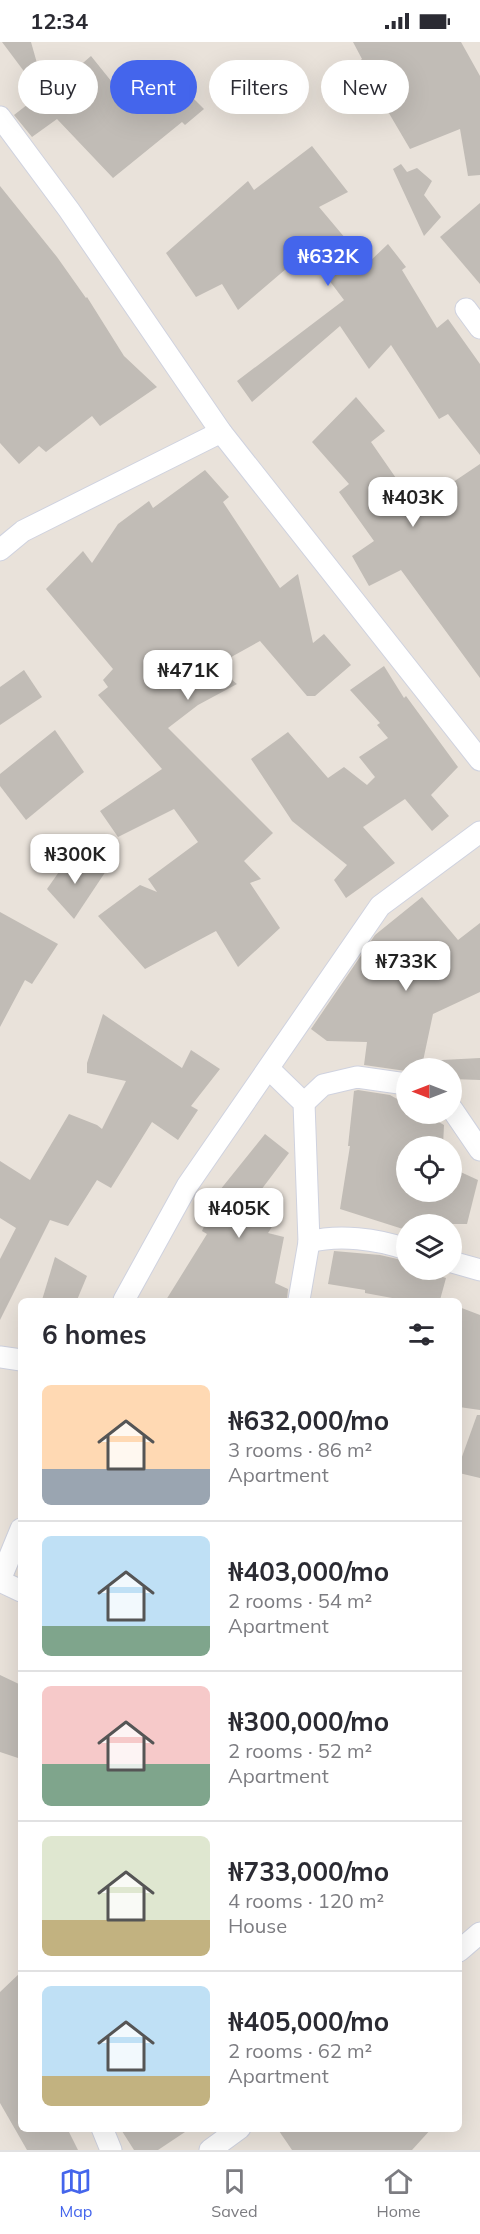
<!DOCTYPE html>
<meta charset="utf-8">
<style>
:root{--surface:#fff;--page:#f2f2f3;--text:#2b2b33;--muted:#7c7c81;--line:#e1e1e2;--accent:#4465ec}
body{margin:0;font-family:Mulish,sans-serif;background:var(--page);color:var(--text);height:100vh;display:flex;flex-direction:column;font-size:22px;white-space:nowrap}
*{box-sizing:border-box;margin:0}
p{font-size:20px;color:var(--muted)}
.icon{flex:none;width:33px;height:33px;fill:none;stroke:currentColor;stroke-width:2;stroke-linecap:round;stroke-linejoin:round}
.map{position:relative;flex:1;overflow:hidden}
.sheet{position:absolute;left:18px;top:1256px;width:444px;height:834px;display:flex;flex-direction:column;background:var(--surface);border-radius:9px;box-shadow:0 6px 24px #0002}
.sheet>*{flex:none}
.guide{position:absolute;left:18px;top:18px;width:444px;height:54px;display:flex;gap:12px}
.needle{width:39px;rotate:270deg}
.controls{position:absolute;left:396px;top:1016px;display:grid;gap:12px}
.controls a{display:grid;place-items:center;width:66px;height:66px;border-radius:50%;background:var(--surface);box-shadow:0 6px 24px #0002;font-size:30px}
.price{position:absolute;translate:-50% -51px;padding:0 14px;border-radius:12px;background:#fff;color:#222;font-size:20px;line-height:39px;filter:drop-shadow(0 2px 3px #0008)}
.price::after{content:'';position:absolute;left:50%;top:36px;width:18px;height:14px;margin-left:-9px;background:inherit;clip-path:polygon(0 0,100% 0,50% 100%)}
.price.selected{background:var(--accent);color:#fff}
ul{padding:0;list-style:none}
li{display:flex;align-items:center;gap:18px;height:150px;padding:0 24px}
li+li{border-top:2px solid var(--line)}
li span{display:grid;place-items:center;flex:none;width:168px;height:120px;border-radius:9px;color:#555}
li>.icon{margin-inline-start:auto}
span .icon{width:72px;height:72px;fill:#fffc;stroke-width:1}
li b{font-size:26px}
h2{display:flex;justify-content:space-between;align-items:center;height:72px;padding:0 24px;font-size:26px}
.tag{padding:0 21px;border-radius:27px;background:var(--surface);box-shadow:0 6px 24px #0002;font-size:21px;line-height:54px}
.tag.selected{background:var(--accent);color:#fff}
.status{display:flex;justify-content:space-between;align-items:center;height:42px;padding:0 30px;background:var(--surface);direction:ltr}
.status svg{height:16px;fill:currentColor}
.dock{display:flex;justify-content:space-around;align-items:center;height:84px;border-top:2px solid var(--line);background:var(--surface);font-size:16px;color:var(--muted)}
.dock a{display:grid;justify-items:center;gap:3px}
.dock .selected{color:var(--accent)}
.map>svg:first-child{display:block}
</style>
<div class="status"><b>12:34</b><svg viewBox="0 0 49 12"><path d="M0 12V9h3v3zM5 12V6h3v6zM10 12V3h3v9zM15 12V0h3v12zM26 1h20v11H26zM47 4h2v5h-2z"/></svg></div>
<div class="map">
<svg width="480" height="2108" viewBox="0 0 480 2108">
<rect width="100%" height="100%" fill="#e9e2da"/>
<g fill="#c1bcb6">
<path d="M2,0H31L46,53L91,14L128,60L142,50L156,64L174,37L204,67L185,83L182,80L113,136L57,77L32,95L14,73L41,52Z"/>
<path d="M353,0H461L480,34V133L468,134L460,87L410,107L373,44L336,67L324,49L362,17Z"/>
<path d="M312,104L348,150L319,165L367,222L388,202L406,225L402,228L437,286L448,277L480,322V413L448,372L439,377L391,303L369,327L340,284L252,360L237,339L344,258L307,209L238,268L222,242L196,255L166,211L248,139L254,148Z"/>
<path d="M401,122L407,130L417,126L432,139L424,153L441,175L424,194L393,127Z"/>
<path d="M0,144L57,215L86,256L87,255L124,314L157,345L100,384L92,374L46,410L39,404L19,422L0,401Z"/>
<path d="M480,161V242L440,195Z"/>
<path d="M356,355L385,389L371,400L416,465L480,422V636L401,528L369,544L352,514L374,499L339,450L349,442L312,400Z"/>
<path d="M205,428L229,455L223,460L280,546L298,532L313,601L324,592L351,623L315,654H307L260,599L215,624L237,642L198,663L168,686L273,791L244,819L261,837L250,841L280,886L238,925L216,889L145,927L98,874L140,843L157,850L148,837L198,800L174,767L118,795L100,769L162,727L98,653L108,645L103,638L113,627L46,547L83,509L92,521L118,482L149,459L153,466Z"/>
<path d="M384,624L404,656L406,654L458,725L431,753L449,774L432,789L405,757L363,785L395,821L346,856L334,838L347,823L292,779L251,717L288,690L328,736L344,725L367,743L375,735L359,715L388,696L377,683L380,681L350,648Z"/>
<path d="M24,628L42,655L0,683V645Z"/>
<path d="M55,688L84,730L26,778L0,744V732Z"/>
<path d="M70,814L106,829L74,877L47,847Z"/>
<path d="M422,855L458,898L480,881V950L433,972L423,1019L480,1016V1038L452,1037V1026H406V1029L364,1023L367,1000L327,999L311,987L375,893Z"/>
<path d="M0,870L58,902L32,942L25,938L0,985Z"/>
<path d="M103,972L182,1026L191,1008L220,1027L191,1064L198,1068L178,1098L152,1080L111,1146L97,1138L68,1184L50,1178L0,1278V1217L16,1186L0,1176V1119L30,1138L69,1072L97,1083L102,1087L126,1039L87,1031V1021Z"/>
<path d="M358,1048L390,1053L406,1062V1071H423L444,1083L443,1104H406V1149H452L454,1127L478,1138L467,1182H406V1188L340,1167L350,1104H348L354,1049Z"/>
<path d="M265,1092L289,1111L252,1160L277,1177L268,1191L284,1195L275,1241L288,1247L287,1258H166L207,1192L202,1189L220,1148Z"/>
<path d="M334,1209L380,1213L406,1219V1227H419L446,1236L440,1258H403L365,1251V1248L328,1242Z"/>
<path d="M55,1215L87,1234L77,1258H42Z"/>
<path d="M459,1265L480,1273V1368L459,1365Z"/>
<path d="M477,1373H480V1436L459,1431V1423Z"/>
<path d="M0,1633L21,1643V1717L0,1710Z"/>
<path d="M21,1930V2086H67L78,2108H27L0,2061V1950Z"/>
<path d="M120,2086H191L158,2108H134Z"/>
<path d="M277,2086H432L412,2108H292Z"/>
</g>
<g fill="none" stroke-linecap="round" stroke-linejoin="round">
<defs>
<g id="street">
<path d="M0,75L69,168L221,390L480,718"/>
<path d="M466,267L480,286"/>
<path d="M0,508L23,489L221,390"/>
<path d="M269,1027L304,1061L309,1200L299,1258"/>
<path d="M304,1061L323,1043L357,1035L406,1042"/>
<path d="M452,1067L480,1108"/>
<path d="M309,1200C339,1192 377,1197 406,1207"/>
<path d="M452,1220L480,1228"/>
<path d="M124,1258L187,1144L380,864L480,790"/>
<path d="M0,1315L21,1318"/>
<path d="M0,1538L21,1487"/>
<path d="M0,1539L21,1549"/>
<path d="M459,1909L480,1891"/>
<path d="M102,2086L111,2108"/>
<path d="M210,2108L240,2086"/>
</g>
</defs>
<use href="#street" stroke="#cfd2df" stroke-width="23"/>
<use href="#street" stroke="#fff" stroke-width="21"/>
</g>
</svg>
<div class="controls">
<a><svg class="needle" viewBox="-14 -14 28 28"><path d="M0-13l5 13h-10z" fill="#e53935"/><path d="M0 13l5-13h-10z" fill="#7c7c81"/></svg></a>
<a><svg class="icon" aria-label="locate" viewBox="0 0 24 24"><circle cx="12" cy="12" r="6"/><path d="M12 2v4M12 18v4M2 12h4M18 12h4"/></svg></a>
<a><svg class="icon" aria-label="layers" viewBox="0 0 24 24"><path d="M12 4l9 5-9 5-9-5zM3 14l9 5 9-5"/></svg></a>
</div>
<b class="price selected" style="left:328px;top:245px">₦632K</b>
<b class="price" style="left:413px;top:486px">₦403K</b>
<b class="price" style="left:188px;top:659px">₦471K</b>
<b class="price" style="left:75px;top:843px">₦300K</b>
<b class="price" style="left:406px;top:950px">₦733K</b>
<b class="price" style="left:239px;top:1197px">₦405K</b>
<div class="guide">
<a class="tag">Buy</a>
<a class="tag selected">Rent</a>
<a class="tag">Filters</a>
<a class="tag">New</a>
</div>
<section class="sheet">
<h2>6 homes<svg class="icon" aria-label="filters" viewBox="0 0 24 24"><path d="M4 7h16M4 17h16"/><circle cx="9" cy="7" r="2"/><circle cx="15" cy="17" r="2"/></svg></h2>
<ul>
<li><span style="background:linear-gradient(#ffd9b3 70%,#9aa5b1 0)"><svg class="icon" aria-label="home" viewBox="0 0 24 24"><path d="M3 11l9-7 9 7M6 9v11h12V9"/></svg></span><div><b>₦632,000/mo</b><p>3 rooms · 86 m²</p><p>Apartment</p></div></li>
<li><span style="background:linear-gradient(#bfe0f5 75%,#7fa58c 0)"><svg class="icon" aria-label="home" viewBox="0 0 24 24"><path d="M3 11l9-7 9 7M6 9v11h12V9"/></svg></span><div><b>₦403,000/mo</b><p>2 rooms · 54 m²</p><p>Apartment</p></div></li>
<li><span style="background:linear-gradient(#f6c9c9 65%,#7fa58c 0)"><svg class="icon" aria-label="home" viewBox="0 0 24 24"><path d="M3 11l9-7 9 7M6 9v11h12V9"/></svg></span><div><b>₦300,000/mo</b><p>2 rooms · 52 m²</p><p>Apartment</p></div></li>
<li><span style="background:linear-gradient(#dfe7d0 70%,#c2b280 0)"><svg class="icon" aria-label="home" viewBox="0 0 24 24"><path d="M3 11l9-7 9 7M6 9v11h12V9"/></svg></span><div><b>₦733,000/mo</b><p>4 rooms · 120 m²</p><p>House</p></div></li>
<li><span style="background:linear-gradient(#bfe0f5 75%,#c2b280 0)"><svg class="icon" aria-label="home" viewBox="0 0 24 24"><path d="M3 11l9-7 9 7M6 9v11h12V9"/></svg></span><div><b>₦405,000/mo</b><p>2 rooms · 62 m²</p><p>Apartment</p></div></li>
</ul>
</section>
</div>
<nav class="dock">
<a class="selected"><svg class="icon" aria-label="map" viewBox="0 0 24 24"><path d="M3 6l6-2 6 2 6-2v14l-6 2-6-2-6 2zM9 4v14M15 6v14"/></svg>Map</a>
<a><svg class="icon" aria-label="saved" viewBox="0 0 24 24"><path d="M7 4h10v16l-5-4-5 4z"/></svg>Saved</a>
<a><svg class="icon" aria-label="home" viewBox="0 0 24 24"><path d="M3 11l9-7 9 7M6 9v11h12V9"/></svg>Home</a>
</nav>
